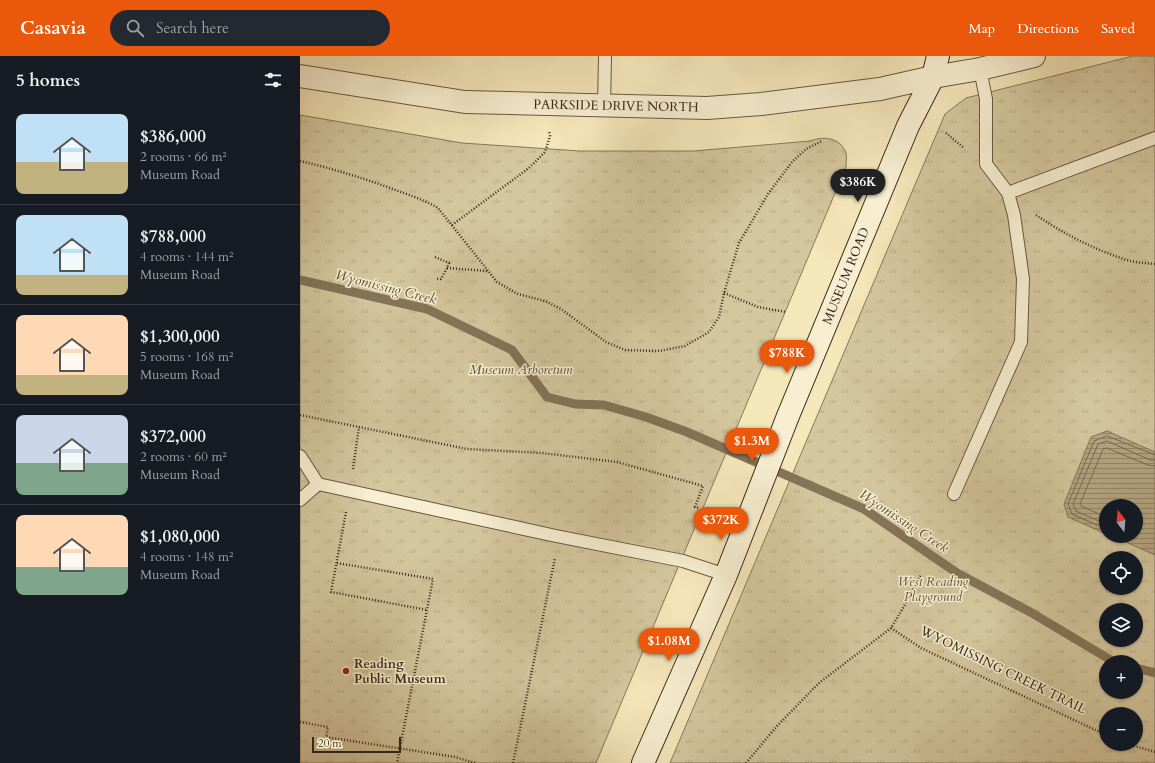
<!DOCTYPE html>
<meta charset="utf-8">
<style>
:root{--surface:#171b24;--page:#242831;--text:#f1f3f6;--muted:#9ea1a6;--line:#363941;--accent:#ea580c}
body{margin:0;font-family:Cardo,serif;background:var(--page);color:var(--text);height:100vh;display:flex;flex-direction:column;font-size:15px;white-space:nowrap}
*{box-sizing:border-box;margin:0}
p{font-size:13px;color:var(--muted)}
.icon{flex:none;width:22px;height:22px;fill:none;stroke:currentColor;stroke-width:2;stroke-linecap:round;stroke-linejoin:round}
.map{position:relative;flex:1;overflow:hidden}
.sheet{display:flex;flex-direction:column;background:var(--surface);width:300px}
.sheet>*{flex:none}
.needle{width:26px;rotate:344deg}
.controls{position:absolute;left:799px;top:443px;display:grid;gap:8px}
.controls a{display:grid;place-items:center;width:44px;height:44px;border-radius:50%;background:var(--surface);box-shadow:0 1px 3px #0004;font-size:20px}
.scale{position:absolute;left:12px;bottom:10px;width:89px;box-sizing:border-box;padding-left:4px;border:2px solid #3a2817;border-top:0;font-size:11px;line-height:14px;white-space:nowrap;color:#3a2817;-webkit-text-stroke:3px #f8efd2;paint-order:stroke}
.price{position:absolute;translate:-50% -34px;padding:0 9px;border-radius:14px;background:var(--accent);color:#fff;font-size:13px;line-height:26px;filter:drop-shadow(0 1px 2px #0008)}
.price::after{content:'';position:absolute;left:50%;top:24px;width:12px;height:9px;margin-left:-6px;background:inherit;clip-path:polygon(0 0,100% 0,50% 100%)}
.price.on{background:#222;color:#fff}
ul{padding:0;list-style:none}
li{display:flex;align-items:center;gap:12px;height:100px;padding:0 16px}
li+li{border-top:1px solid var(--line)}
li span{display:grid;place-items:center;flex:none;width:112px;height:80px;border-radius:8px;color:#555}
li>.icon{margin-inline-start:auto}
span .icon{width:48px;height:48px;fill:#fffc;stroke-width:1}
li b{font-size:17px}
h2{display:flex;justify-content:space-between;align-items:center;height:48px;padding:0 16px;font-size:17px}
header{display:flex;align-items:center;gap:24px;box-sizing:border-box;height:56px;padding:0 20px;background:var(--accent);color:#fff}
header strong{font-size:19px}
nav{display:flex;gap:22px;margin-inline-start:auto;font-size:14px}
.search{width:280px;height:36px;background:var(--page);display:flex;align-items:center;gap:10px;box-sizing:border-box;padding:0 14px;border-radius:22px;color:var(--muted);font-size:15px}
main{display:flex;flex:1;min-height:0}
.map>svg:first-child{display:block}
</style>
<header>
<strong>Casavia</strong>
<div class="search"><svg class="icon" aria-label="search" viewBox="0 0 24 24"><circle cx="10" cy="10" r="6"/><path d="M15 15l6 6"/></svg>Search here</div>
<nav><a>Map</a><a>Directions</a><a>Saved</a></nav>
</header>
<main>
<section class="sheet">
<h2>5 homes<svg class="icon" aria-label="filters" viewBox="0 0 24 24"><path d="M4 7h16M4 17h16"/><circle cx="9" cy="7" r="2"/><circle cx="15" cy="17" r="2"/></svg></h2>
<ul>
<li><span style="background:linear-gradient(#bfe0f5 60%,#c2b280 0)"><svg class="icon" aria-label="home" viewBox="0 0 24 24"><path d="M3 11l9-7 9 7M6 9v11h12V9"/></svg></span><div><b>$386,000</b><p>2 rooms · 66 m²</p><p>Museum Road</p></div></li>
<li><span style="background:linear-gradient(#bfe0f5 75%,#c2b280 0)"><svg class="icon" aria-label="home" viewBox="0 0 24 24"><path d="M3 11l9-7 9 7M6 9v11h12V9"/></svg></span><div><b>$788,000</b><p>4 rooms · 144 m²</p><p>Museum Road</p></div></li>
<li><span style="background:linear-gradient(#ffd9b3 75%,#c2b280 0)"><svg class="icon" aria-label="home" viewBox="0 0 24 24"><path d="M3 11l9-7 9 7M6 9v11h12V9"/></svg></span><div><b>$1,300,000</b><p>5 rooms · 168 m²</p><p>Museum Road</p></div></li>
<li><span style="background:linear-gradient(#c9d6e8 60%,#7fa58c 0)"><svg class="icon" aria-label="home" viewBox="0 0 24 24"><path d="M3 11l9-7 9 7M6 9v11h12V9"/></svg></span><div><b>$372,000</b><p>2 rooms · 60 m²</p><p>Museum Road</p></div></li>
<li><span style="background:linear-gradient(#ffd9b3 65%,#7fa58c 0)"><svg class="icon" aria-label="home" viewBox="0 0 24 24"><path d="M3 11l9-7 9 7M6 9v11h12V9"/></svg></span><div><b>$1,080,000</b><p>4 rooms · 148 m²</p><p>Museum Road</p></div></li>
</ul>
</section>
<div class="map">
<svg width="855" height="707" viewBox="0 0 855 707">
<defs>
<pattern id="park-tufts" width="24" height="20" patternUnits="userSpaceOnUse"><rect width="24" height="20" fill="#d4c79e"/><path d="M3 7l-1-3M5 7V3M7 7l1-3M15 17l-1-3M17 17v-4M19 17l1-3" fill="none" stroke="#b7ab87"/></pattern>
<pattern id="water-rules" width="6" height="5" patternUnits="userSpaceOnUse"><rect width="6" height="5" fill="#b5a683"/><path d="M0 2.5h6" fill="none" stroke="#94876a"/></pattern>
</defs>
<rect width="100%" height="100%" fill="#f4e7ba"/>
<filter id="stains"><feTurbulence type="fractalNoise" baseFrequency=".005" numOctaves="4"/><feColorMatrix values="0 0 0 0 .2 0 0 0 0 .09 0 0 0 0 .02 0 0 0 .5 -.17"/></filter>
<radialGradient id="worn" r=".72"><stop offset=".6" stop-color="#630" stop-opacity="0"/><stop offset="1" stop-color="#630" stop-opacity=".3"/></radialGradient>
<g fill="url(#park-tufts)" stroke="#87785a" fill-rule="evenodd">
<path d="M833,0H855V707H370L645,58L666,42ZM806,450H836V480H806ZM806,502H836V532H806ZM806,554H836V584H806ZM806,606H836V636H806ZM806,658H836V688H806Z"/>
<path d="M0,59L162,87L280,95H394L510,85C524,80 540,81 546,97C547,101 546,107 546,111L296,707H0Z"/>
</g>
<path fill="url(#water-rules)" stroke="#847458" d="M807,375L855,396V499L812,480H836V450H806V478L768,461L764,448L791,381Z"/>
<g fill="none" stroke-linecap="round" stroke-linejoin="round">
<g stroke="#78674d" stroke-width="1">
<path d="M806,461L781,450L780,448L803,393L807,392L848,409L855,410"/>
<path d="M806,468L776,455L773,448L798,388L807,385L850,404H855"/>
<path d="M806,473L772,458L768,448L794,385L807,380L855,399"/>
</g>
<g stroke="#847458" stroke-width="9">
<path d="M0,224L127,253L212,294L247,341L275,348L304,349L346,361L387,376L564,453L657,517L732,557L814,606"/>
<path d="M836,612L855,617"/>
</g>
<defs>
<g id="service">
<path d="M304,50L305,0"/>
<path d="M708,137L855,82"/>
<path d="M0,400L18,428L256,480L383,505L426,519"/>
<path d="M654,438L721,286L723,223L714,159L708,137L686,108V43L680,13"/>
<path d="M0,444L18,428"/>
</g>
<path id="minor" d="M633,21L680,13L734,0"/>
<path id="tertiary" d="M0,20L165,46L407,52L461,48L580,33L633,21"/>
<path id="secondary" d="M343,707L426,519L488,360L608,70L633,21L638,0"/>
</defs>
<use href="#service" stroke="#685840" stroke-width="14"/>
<use href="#minor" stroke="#685840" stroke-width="24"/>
<use href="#tertiary" stroke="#685840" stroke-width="24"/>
<use href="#secondary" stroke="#3a2817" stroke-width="24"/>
<g stroke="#3a2817" stroke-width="2.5" stroke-dasharray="1 2" stroke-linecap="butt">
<path d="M646,77L664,92"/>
<path d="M0,105C30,112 60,121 90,132C106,138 123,143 138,152L197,226L218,238L245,245L261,253L306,286L325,294L359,295L385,290L409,276L419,261L424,237L439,187L468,138L492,106L506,93L522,85"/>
<path d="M736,159C764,178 795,194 827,204C836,207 846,207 855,208"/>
<path d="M152,169L229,112L245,96L250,80L249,75"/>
<path d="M135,201L149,207L147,212L141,223H136"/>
<path d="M147,212L188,215"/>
<path d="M424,237L458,251L486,256"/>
<path d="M0,359L167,393L242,397L317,406L403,430L395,451L400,452"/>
<path d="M53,413L59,371"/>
<path d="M46,456L31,536L127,554"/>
<path d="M37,507L133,523L97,707"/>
<path d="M591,572L621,592L806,679"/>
<path d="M0,666L28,671L26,681L155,701L175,707"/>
<path d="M828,688L855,696"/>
<path d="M213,707L255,502"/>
<path d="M446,707L477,670L519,627L591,572L603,552L621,519"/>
</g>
<use href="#service" stroke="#f8efd2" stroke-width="12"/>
<use href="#minor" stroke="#f8efd2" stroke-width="22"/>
<use href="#tertiary" stroke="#f8efd2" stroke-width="22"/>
<use href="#secondary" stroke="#f8efd2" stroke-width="22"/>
</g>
<circle fill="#8f2418" stroke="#f8efd2" stroke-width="1.5" cx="46" cy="615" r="4"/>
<g text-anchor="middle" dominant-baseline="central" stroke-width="3" stroke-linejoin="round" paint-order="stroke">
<g font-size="13" fill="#3a2817" stroke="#f8efd2">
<text transform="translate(316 50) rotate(1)">PARKSIDE DRIVE NORTH</text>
<text transform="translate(546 220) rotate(-68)">MUSEUM ROAD</text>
<text transform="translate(703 614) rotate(26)">WYOMISSING CREEK TRAIL</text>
</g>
<g font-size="13" font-style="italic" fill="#605039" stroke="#f8efd2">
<text x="221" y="314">Museum Arboretum</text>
<text x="633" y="526">West Reading<tspan x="633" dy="15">Playground</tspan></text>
</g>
<g font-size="13" font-weight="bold" fill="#3a2817" stroke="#f8efd2" text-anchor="start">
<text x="54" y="608">Reading<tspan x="54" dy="15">Public Museum</tspan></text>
</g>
<g font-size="14" font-style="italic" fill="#5f4e37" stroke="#f8efd2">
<text transform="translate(86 231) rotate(14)">Wyomissing Creek</text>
<text transform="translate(604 465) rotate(33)">Wyomissing Creek</text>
</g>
</g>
<rect width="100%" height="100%" filter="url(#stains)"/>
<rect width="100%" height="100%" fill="url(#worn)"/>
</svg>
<div class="controls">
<a><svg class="needle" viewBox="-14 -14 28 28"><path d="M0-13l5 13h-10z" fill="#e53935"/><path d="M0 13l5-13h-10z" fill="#9ea1a6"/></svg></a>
<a><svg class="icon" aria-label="locate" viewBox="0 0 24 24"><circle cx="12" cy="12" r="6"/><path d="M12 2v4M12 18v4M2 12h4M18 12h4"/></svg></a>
<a><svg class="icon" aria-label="layers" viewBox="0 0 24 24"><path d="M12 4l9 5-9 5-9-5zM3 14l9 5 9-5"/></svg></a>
<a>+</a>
<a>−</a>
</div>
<div class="scale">20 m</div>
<b class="price on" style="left:558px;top:147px">$386K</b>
<b class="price" style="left:487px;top:318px">$788K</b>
<b class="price" style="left:452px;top:406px">$1.3M</b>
<b class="price" style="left:421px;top:485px">$372K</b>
<b class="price" style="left:369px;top:606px">$1.08M</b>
</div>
</main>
